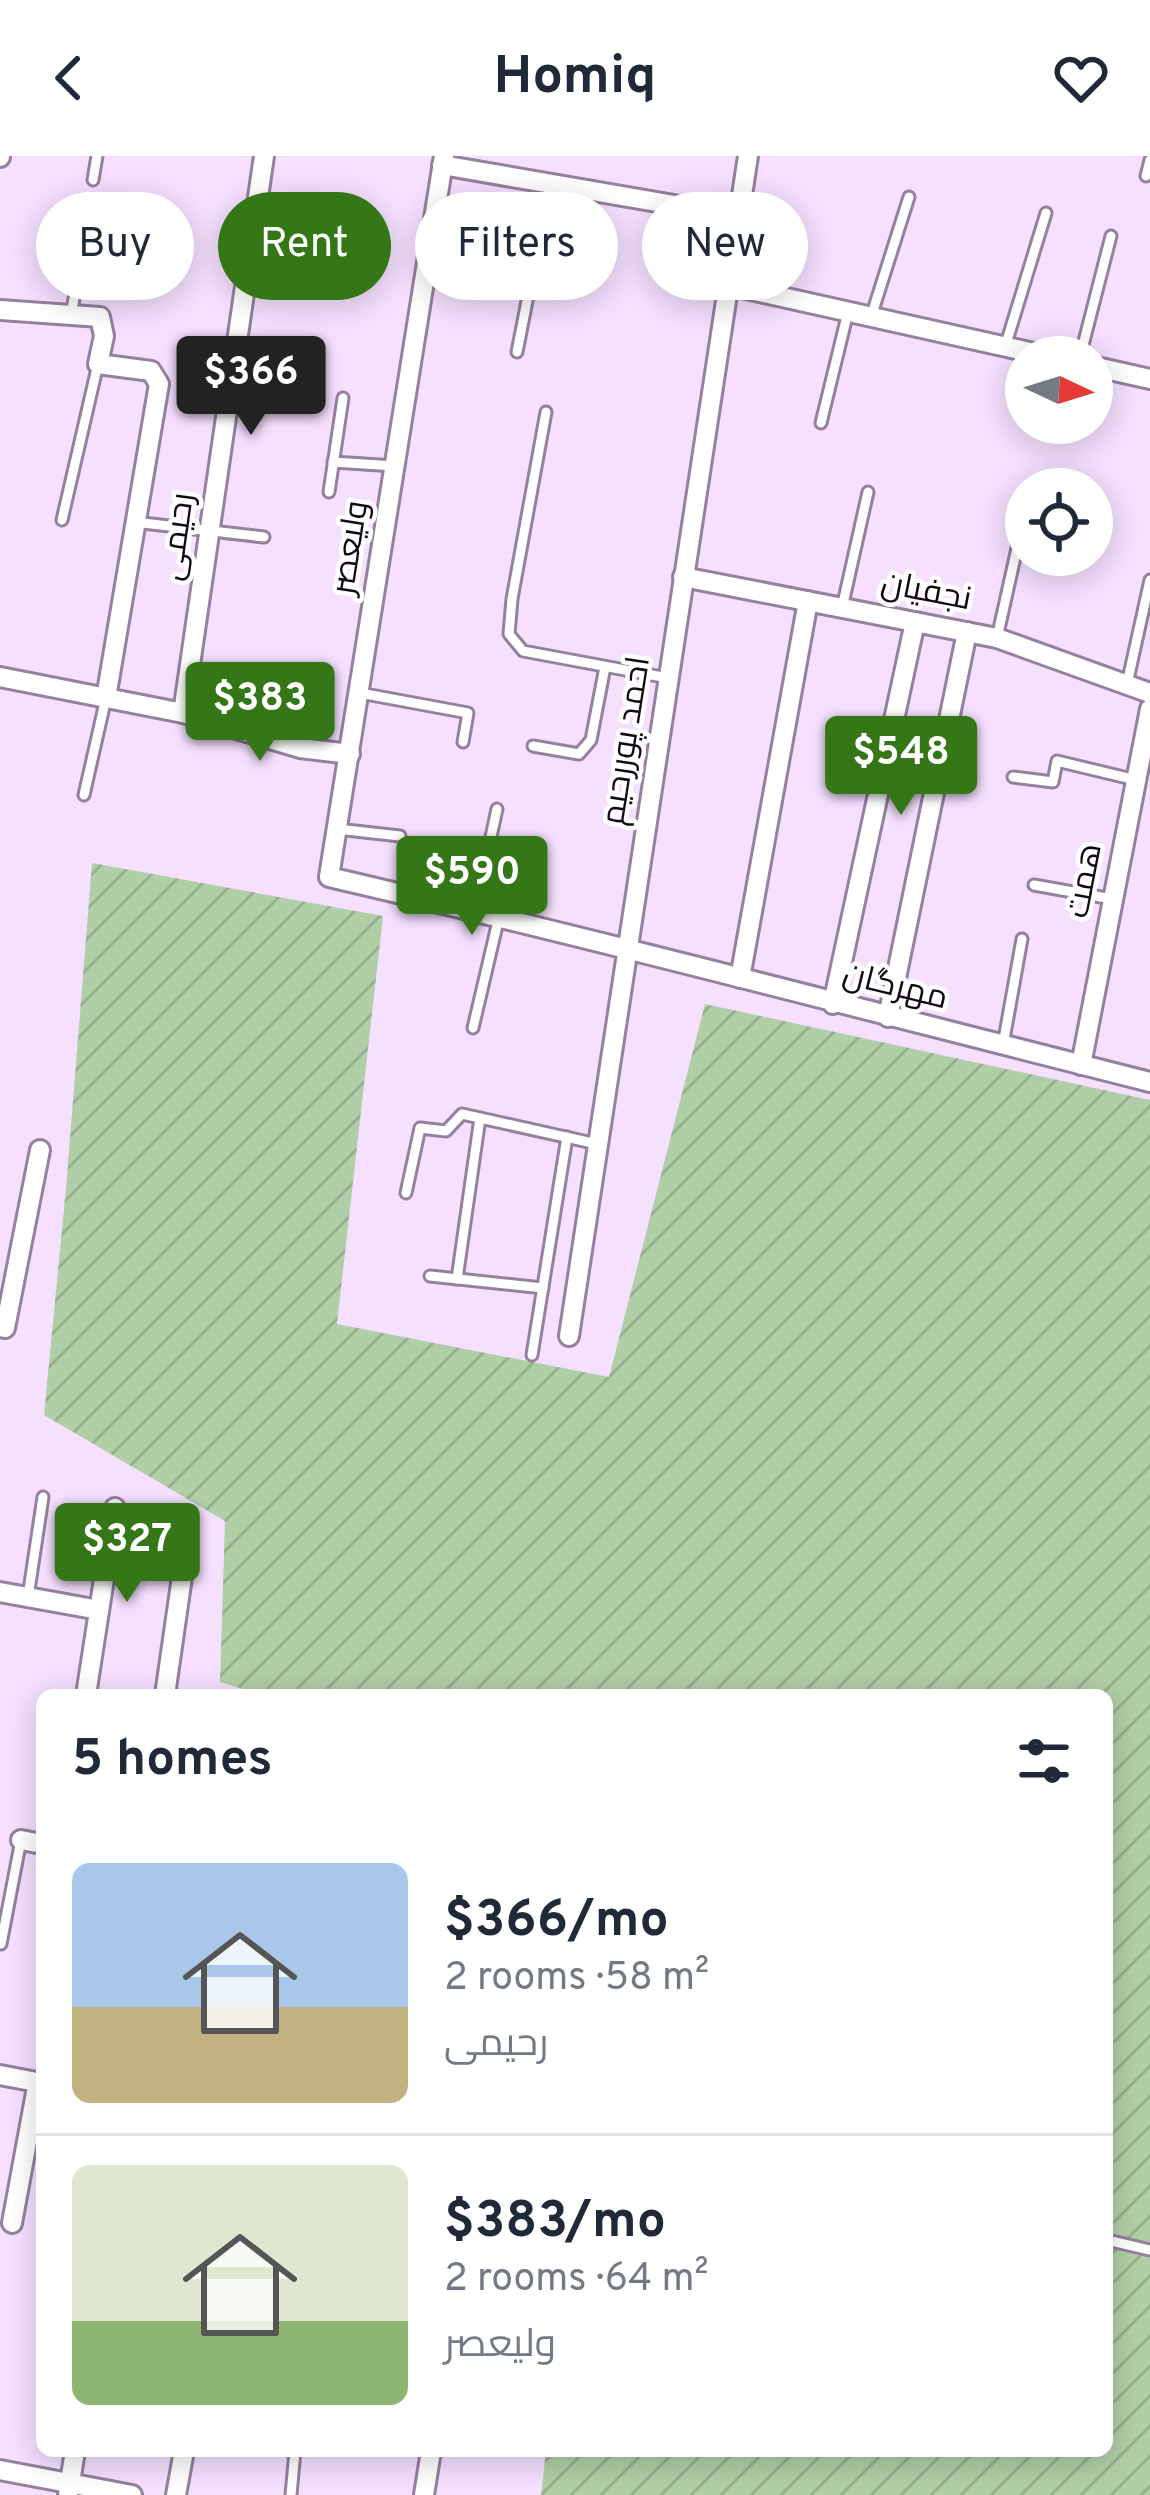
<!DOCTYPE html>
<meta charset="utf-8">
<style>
:root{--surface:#fff;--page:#f6f6f7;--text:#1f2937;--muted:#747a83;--line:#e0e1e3;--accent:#357717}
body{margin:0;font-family:Overpass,Cairo,sans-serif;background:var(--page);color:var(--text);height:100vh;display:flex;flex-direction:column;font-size:45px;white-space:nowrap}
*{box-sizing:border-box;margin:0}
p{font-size:39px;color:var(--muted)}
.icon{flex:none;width:66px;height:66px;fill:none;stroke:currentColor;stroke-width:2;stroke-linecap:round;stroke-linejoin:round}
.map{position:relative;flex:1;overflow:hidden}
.drawer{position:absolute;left:36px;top:1533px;width:1077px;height:768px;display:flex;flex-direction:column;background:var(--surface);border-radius:18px;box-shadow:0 6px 30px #0003}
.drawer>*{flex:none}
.banner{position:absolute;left:36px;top:36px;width:1080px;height:108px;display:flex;gap:24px}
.needle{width:78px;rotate:94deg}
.controls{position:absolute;left:1005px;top:180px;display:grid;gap:24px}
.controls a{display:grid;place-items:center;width:108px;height:108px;border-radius:50%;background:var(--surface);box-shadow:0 6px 30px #0003;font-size:60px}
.price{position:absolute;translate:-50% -102px;padding:0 27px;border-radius:12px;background:var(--accent);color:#fff;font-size:39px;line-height:78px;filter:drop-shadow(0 3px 6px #0008)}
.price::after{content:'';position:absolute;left:50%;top:72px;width:36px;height:27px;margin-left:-18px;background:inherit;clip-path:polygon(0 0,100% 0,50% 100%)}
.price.active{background:#222;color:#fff}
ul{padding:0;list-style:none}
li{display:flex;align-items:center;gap:36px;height:300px;padding:0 36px}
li+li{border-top:3px solid var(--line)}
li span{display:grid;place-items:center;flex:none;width:336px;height:240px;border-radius:18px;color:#555}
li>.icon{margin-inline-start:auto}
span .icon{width:144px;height:144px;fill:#fffc;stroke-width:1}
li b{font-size:51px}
h2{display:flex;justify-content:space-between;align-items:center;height:144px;padding:0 36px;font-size:51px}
.tag{padding:0 42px;border-radius:54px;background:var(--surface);box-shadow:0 6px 30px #0003;font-size:42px;line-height:108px}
.tag.active{background:var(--accent);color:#fff}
header{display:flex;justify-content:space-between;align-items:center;height:156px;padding:0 36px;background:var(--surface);font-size:54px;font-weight:700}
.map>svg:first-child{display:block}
</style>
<header><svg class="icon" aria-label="back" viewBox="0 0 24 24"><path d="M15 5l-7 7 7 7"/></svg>Homiq<svg class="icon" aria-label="heart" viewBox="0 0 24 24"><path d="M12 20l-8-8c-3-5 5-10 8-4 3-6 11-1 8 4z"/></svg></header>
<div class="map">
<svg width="1150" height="2339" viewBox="0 0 1150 2339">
<defs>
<pattern id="garden-furrows" width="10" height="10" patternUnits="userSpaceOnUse" patternTransform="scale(3)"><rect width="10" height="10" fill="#b1cfa7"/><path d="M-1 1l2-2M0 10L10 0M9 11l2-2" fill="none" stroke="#97b08f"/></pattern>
</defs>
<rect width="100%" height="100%" fill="#f5e0ff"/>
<path fill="url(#garden-furrows)" d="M92,707L383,760L337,1168L609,1221L705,848L1150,944V2339H541L546,2295H1107V1539H263L220,1526L225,1365L44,1259L66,1032Z"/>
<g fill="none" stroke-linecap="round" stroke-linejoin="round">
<defs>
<g id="lane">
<path d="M1146,20L1150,4"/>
<path d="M93,24L97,0"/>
<path d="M71,159L82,99"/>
<path d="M871,161L909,41"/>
<path d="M1005,191L1046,57"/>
<path d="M517,196L550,28"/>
<path d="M1080,201L1111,80"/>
<path d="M546,256L512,443L509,478L523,495L668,522"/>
<path d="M821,267L848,156"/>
<path d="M333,306L395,310"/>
<path d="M329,336L343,242"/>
<path d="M62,364L98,208"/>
<path d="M134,366L264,381"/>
<path d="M842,452L868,336"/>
<path d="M997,482L1020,379"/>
<path d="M1127,528L1150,424"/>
<path d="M360,537L468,557L463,586"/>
<path d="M533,590L579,598L591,584L605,511"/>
<path d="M1013,621L1053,626L1057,605L1136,624"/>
<path d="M84,639L106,542"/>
<path d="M337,673L400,680"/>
<path d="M1034,729L1112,743"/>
<path d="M475,755L497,653"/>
<path d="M473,872L499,761"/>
<path d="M1003,889L1022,783"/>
<path d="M406,1037L420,972L446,975L462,958L597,988"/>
<path d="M430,1120L543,1132"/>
<path d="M457,1123L480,962"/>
<path d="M532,1199L567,981"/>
<path d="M28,1441L43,1341"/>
<path d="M1,1788L21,1684"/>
<path d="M1107,2084L1150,2094"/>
<path d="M291,2339L295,2295"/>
</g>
<g id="street">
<path d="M444,0L329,721C604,785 877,857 1150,926"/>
<path d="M0,1V0"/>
<path d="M442,9L738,60"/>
<path d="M728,129L1052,201"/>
<path d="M0,154L100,161L104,180L98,208L151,215L159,228L106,542"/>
<path d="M1092,210L1150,223"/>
<path d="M683,421L997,482L1150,537"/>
<path d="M0,521L183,557L300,592L350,598"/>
<path d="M183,557L264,0"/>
<path d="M740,822L808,445"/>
<path d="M833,848L915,466"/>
<path d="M888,861L967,476"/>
<path d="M1081,909L1150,553"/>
<path d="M0,1171L5,1172L40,994"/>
<path d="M569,1180L748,0"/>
<path d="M0,1436L99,1454"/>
<path d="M86,1539L115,1352"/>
<path d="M165,1539L183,1414"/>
<path d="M21,1684L42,1688"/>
<path d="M0,1919L42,1927"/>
<path d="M12,2067L38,1926"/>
<path d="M0,2314L132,2339"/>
<path d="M68,2339L75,2295"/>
<path d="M176,2339L184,2295"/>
<path d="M424,2339L431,2295"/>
</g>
</defs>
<use href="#lane" stroke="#94819d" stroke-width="15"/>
<use href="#street" stroke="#94819d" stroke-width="24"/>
<use href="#lane" stroke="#fff" stroke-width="9"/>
<use href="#street" stroke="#fff" stroke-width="18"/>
</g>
<g text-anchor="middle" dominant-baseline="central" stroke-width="9" stroke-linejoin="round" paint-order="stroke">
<g font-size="33" fill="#110a14" stroke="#fff">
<text transform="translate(179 381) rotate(-82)">رحیمی</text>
<text transform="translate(352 392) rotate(-81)">ولیعصر</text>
<text transform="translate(926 437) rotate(11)">نجفیان</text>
<text transform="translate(628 585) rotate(-81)">احمد پوررحیم</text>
<text transform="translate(1086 725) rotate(-79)">همت</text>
<text transform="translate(895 832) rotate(14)">مهرگان</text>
</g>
</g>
</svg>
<div class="controls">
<a><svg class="needle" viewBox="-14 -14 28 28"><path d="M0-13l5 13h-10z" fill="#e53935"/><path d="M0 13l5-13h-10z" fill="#747a83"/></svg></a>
<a><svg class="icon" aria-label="locate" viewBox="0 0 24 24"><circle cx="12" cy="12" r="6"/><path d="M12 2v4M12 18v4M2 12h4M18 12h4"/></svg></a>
</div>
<b class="price active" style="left:251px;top:282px">$366</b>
<b class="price" style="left:260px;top:608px">$383</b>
<b class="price" style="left:901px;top:662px">$548</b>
<b class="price" style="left:472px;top:782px">$590</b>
<b class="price" style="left:127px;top:1449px">$327</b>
<div class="banner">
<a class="tag">Buy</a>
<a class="tag active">Rent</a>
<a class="tag">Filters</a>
<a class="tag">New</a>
</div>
<section class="drawer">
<h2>5 homes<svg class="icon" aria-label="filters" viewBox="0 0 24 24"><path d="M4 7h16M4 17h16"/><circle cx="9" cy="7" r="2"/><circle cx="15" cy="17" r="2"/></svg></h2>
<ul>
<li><span style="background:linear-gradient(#a9c7e8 60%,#c2b280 0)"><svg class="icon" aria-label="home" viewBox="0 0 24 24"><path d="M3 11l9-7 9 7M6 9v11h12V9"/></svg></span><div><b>$366/mo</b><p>2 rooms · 58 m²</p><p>رحیمی</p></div></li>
<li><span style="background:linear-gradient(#dfe7d0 65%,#8fb573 0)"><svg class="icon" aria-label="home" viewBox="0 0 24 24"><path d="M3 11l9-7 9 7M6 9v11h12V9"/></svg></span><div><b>$383/mo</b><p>2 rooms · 64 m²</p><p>ولیعصر</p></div></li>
</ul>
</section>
</div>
